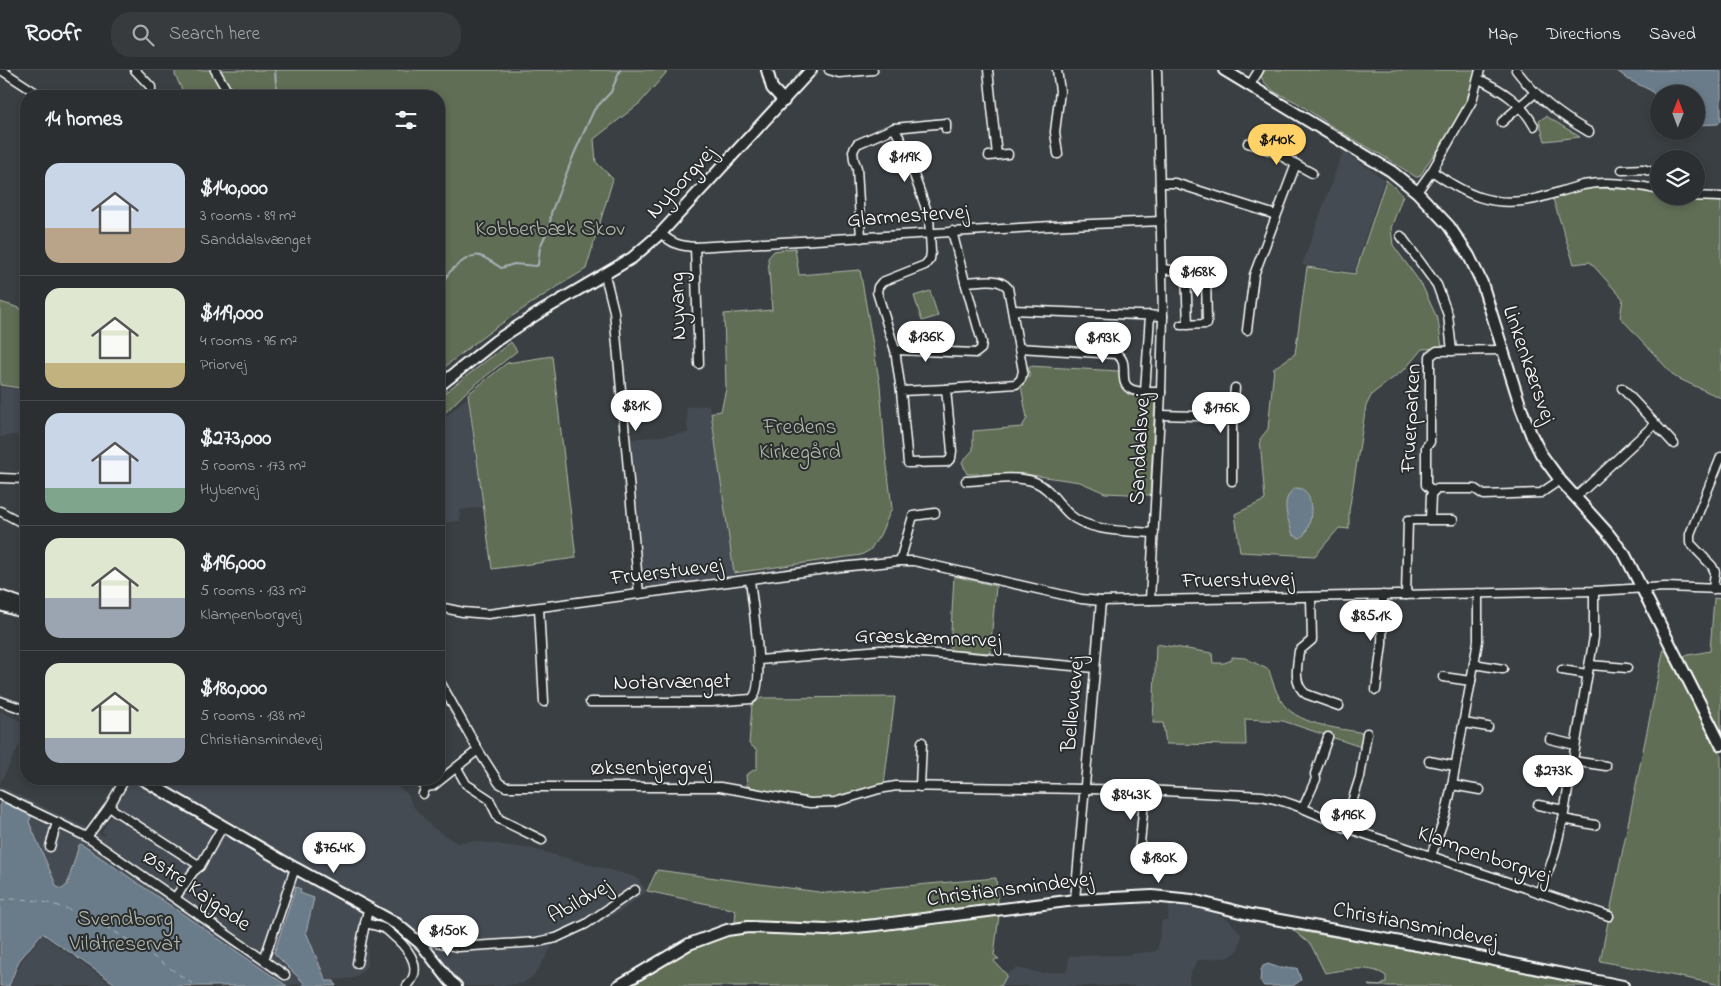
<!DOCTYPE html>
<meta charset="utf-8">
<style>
:root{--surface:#2c2f32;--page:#383b3e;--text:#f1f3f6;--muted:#a6a9ac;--line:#484a4d;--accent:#ffd166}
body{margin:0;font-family:"Indie Flower",sans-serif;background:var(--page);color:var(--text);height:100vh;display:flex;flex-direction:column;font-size:19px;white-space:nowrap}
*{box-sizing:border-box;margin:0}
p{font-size:16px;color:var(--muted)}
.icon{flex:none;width:28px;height:28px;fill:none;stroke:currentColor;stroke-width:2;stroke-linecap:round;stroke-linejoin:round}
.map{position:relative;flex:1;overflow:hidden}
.sheet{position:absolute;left:20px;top:20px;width:425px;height:695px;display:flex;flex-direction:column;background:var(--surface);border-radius:20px;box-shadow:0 2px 8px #0003,0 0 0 1px var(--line)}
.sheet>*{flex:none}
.needle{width:32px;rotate:1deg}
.tools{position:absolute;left:1650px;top:15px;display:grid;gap:10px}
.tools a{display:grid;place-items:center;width:55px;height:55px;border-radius:50%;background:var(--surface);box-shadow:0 2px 8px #0003,0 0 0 1px var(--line);font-size:25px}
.price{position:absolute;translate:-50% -42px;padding:0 11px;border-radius:18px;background:#fff;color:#222;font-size:16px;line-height:32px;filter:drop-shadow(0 1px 2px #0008)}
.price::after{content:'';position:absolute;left:50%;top:30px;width:15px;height:11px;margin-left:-8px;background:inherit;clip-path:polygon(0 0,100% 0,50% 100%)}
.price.selected{background:var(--accent);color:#111}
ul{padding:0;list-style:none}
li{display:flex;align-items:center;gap:15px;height:125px;padding:0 25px}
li+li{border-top:1px solid var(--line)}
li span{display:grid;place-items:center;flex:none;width:140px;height:100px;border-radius:15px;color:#555}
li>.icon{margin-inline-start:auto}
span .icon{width:60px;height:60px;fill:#fffc;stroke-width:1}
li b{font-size:21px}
h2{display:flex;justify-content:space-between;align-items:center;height:60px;padding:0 25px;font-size:21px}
header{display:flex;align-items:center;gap:30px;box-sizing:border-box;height:70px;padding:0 25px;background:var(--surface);border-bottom:1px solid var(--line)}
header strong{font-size:24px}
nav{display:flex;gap:28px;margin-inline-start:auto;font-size:18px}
.search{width:350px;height:45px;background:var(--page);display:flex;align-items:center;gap:12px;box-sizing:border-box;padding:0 18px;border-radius:20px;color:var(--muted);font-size:19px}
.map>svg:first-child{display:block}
</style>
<header>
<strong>Roofr</strong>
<div class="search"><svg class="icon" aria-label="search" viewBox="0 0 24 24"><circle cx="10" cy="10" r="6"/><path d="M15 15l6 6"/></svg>Search here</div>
<nav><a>Map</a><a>Directions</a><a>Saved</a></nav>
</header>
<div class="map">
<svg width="1721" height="916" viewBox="0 0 1721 916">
<rect width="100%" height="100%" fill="#3a3f43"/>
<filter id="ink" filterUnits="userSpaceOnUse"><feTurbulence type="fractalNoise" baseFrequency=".02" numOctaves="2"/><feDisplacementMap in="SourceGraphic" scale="10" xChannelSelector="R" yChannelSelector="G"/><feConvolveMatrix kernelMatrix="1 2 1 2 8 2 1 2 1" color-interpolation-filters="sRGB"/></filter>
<g filter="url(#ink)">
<g fill="#454b52">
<path d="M1343,81L1384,109L1354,202L1302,195Z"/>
<path d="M0,317L26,321V363L0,367Z"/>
<path d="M467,328L483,437L460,440V451L439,453V356L444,348Z"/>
<path d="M709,335L734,503L733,506L654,517L649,515L643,506L631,369L688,363L686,337Z"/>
<path d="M0,641L26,654V661L0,714Z"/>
<path d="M131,709H384L407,723L413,736L432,757L457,773L475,771L533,779L636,807L647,821L621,841L581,863L554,873L534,906L523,913L503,916H444L421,883L405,867L378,851L366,860L368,887L367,895L362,902L354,908L326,911L306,862L300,823L296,817L304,913L287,916L81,774L79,775L67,815L62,819L57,817L29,752L0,729V716L104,766L105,764L102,762Z"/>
<path d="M1169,833L1200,839L1216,844L1229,850L1242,865L1238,881L1230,887L1198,890L1189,907L1190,916H1000L1005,905L1017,898L1041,903L1067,901L1069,886L1122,885L1157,881L1162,850H1168Z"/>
<path d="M42,865L114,916H10L21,892Z"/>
</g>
<g fill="#616e55" stroke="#b0b6aa">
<path d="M175,0H212L228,26H185L175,5Z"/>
<path d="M218,0H666V3L640,33L594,69L596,92L613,109L586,199C535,230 484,263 439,302V26H238L231,21Z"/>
<path d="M1265,0H1475C1471,27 1449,68 1432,87C1427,93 1424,101 1419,107H1416L1383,86L1333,57L1296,32L1275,22L1264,12L1261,7Z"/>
<path d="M1546,46L1580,67L1545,71L1539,51Z"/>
<path d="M1386,110L1403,125L1391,158L1393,175L1422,215L1438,250L1442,278L1422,279L1405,299L1372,324L1366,336L1349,441V459L1339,458L1315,486L1240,482L1235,444L1265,430L1260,369L1268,359L1274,298L1295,284L1307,197L1355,204Z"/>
<path d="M1594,118L1637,120L1659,124V126H1672L1699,131L1721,130V328L1675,307L1620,247L1623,229L1590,192L1574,194L1552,126Z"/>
<path d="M795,178L799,205L860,200L880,315L885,379L892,438L880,465L870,480L861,485L734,503L711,343L721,341L726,319L724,244L772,240L768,188L774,181Z"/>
<path d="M930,221L938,246L922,251L914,226Z"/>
<path d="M0,232L26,240V319L0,315Z"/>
<path d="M511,272L517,281L465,323L439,349V327Z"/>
<path d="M552,286L576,488L492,499L468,324L507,293Z"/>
<path d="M1029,296L1119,301L1122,318L1129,325L1155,326L1150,425L1105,423L1080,412L1025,404H967L962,392L973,380V361L1022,357L1027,348L1021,316L1029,307Z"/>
<path d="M954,506L996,516L990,583L950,580Z"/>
<path d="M1714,528L1721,529V660L1683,586L1710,581Z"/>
<path d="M1156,574L1212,583L1213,593H1224L1232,590V587L1245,588L1269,600C1272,610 1275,620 1280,629C1294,655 1338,658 1364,663L1361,677L1283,651L1245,649L1246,675L1166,674L1163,653H1153Z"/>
<path d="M1664,578L1721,684V915L1600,891Z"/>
<path d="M895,627L884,714C867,718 849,726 832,729C803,733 774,722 747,716L746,705L757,698V680L749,674L752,635L761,628Z"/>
<path d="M657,800L826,823L996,808L999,845L994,885L999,889H996L994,891L1007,905L1001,916H632L690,880L709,871L734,864L736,840L647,821Z"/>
<path d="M1293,860L1505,896L1595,916H1369L1368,915L1380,916L1386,912V906C1370,894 1344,900 1325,903L1311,875Z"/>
</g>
<g fill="#6b7b89" stroke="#a6b0b8">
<path d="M1616,0H1721V51L1718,54L1696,55V24H1659V29L1650,20L1629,10Z"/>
<path d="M1295,418C1318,416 1313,462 1300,468L1293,465C1288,449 1279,430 1295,418Z"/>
<path d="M0,729L32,745L29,752L57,817L62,819L67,815L79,775L81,774L287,916H118L42,863L19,891L9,916H0Z"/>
<path d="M296,817L301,819L300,823L314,828L306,862L326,911H334L336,916H302L304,913L274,883Z"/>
<path d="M1268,894L1280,898H1297L1301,910L1293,916H1264L1260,911L1261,900L1263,896Z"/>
</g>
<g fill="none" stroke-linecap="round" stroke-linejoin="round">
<g stroke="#a6b0b8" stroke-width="2">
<path d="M275,0L276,14L280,26"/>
<path d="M439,232C443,224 441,217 445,209C449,200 470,183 480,186C487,188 495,194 501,198L514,194L536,196L538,195L540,177L550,155L551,143L574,84L594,40L611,22L620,0"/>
</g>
<path stroke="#aeb6be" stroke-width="1" stroke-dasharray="6 5" stroke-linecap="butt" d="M0,830C72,821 140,879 196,916"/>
<defs>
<g id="street">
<path d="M1,0L41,26"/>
<path d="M135,0L151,17V26"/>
<path d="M215,0L230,26"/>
<path d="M829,0L839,3L873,0"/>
<path d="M988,0L997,85"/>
<path d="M1057,0L1060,21L1055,62L1058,84"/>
<path d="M1516,0C1538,29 1558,44 1589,62"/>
<path d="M1479,9C1503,21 1521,32 1534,56"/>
<path d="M1250,15L1259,0"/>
<path d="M1502,52L1535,23"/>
<path d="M894,58L903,74L929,147L931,182L930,189L925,195L882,212L878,217L877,222L895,280L976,283L981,279L982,272L965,212L952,161"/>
<path d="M1248,73L1272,81L1312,103"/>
<path d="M989,86L1008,84"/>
<path d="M1622,100L1643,99L1659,104"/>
<path d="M1432,101C1466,125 1492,138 1535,129C1551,125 1567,119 1583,115C1608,110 1634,114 1659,120"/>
<path d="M1160,113H1175L1276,145"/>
<path d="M1417,122L1432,101L1472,31L1480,0"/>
<path d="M1690,126L1721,127"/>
<path d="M661,163C672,174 680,176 695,177L1069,155L1161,151"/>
<path d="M1401,166L1437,215L1448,245L1452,281"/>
<path d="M861,168L857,98L854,90L853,81L857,74L894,58L946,53V59"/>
<path d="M695,177L699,294"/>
<path d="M1162,199L1206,204L1207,254L1181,255"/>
<path d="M1186,202L1188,255"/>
<path d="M605,205L614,241L639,524"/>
<path d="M1013,240L1163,246"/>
<path d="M1247,260L1254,205L1296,94"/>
<path d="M1019,278L1116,284C1132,292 1115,314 1133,320C1141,323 1152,322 1161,322"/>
<path d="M895,280L901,321L946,319L952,381L951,388L947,392L908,393L901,321"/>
<path d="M1622,318L1674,374"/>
<path d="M946,319L1016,314L1021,309L1023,301L1008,218C998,206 979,212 965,212"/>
<path d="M1145,322L1150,245"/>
<path d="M1160,345L1232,347"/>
<path d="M0,408L26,409"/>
<path d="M966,411C986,410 1017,405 1035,412C1050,418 1057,433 1069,444C1088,462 1128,461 1154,463"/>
<path d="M1232,411V347L1235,318"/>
<path d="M1434,422L1437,419H1475L1484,425L1541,423L1560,410"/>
<path d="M1576,427L1655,354"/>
<path d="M0,441L26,455"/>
<path d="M1430,449L1431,425L1434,422L1426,415V377L1430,372V286L1437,281L1502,280"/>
<path d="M900,491L913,446L935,443"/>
<path d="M1713,519L1715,502L1712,496L1690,473V464L1721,387"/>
<path d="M1406,525L1408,450H1453"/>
<path d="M1311,527L1312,570L1299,581C1297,596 1293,615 1306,624L1339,636"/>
<path d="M1150,530L1161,322L1163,246L1157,0"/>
<path d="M439,537L463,542L488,544L841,497L900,491H914L1081,529L1101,531L1594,521L1665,517L1721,519"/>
<path d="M539,538L544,632"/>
<path d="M759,590L881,580L949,585L1095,598"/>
<path d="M1474,594L1503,599"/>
<path d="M1590,595L1627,598"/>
<path d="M1562,600L1587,604"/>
<path d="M1443,607L1471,611"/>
<path d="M439,610L478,680L499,713L506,717H720L810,733L835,732L879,719L896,716L1145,720L1262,726C1292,732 1317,744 1344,757L1609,846"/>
<path d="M1376,620L1382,574L1383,525"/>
<path d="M0,631L26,640"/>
<path d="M590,632H712L751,629C767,620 752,530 750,510"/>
<path d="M1464,653L1488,657"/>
<path d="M1550,669L1575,675"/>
<path d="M1429,691L1455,696"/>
<path d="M1573,691L1606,696"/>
<path d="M457,698L466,714L489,729L499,749L542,770"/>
<path d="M415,709L426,717"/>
<path d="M1452,715L1480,720"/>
<path d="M920,717L922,672"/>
<path d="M423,724L426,717L433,716L478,680"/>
<path d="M0,725L87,767L285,905"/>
<path d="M1538,735L1564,740"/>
<path d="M109,737L200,796"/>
<path d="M1303,738L1316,709L1315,704L1328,667"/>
<path d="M1563,749L1595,755"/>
<path d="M1344,757L1360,707L1367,663"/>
<path d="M87,767L109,737L125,709"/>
<path d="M50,777L57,752"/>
<path d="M1139,784L1145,720"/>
<path d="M1431,786L1446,743L1452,715L1471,611L1478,571V523"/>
<path d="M1539,823L1554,786L1563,749L1594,567V521"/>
<path d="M175,828L193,802L200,796L223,756"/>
<path d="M1075,830L1101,531"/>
<path d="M365,853C372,855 379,856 385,859C389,861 393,866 397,869C411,882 423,900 407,916"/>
<path d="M422,875L428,870L457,877L537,872L556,868L586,854L635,820"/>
<path d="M264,890L295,798"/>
<path d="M357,893L367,844L371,838"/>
</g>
<g id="secondary">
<path d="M767,0L772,18L784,31"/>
<path d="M1224,0L1391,101L1417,122L1449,156L1469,186L1482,213L1521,338L1531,364L1541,384L1560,410L1607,462L1625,485L1721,675"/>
<path d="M439,316L497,270L537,244L632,188L661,163L811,0"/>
<path d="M0,526L26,535"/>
<path d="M0,535L26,543"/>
<path d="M142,709L295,798L397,854L422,875L450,911L456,916"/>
<path d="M618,916L689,874L727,860L748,857L826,860L876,855L1075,830L1152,826L1192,830L1252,845L1439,879L1623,916"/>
</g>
</defs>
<use href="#street" stroke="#fff" stroke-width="11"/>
<use href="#secondary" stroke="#fff" stroke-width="14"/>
<use href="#street" stroke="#2a2d2e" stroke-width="8"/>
<use href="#secondary" stroke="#2a2d2e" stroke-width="10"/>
</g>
</g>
<g text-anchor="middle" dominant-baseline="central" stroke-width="4" stroke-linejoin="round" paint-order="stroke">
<g font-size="22" fill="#fff" stroke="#2a2d2e">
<text transform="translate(682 113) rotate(-47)">Nyborgvej</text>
<text transform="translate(908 147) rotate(-4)">Glarmestervej</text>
<text transform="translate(679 236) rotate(-92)">Nyvang</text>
<text transform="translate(1528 295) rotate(71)">Linkenkærsvej</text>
<text transform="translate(1412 348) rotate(-87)">Fruerparken</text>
<text transform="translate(1141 379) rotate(-87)">Sanddalsvej</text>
<text transform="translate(667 503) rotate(-7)">Fruerstuevej</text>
<text transform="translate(1238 511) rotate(-1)">Fruerstuevej</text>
<text transform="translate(928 569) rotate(2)">Græskæmnervej</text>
<text transform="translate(672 613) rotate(-1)">Notarvænget</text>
<text transform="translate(1074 634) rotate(-85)">Bellevuevej</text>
<text x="651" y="699">Øksenbjergvej</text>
<text transform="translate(1484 786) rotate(19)">Klampenborgvej</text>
<text transform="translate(1010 820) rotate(-7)">Christiansmindevej</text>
<text transform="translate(196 821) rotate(35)">Østre Kajgade</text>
<text transform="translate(580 832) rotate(-29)">Abildvej</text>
<text transform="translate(1415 856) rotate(11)">Christiansmindevej</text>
</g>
<g font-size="22" fill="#b0b6aa" stroke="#2a2d2e">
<text x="550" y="160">Kobberbæk Skov</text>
<text x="800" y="358">Fredens<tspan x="800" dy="25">Kirkegård</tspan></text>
<text x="125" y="850">Svendborg<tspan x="125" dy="25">Vildtreservat</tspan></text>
</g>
</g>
</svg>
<div class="tools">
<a><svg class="needle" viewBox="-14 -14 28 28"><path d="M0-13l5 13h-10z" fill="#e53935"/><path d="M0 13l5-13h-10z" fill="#a6a9ac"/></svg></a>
<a><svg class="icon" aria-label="layers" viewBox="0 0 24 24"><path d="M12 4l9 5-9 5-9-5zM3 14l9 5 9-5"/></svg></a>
</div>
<b class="price selected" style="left:1277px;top:96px">$140K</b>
<b class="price" style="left:905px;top:113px">$119K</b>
<b class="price" style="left:1198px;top:228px">$168K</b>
<b class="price" style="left:926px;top:293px">$136K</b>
<b class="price" style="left:1103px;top:294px">$193K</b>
<b class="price" style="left:636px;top:362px">$81K</b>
<b class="price" style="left:1221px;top:364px">$176K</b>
<b class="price" style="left:1371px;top:572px">$85.1K</b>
<b class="price" style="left:1553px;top:727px">$273K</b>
<b class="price" style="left:1131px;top:751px">$84.3K</b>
<b class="price" style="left:1348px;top:771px">$196K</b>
<b class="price" style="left:334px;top:804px">$76.4K</b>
<b class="price" style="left:1159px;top:814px">$180K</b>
<b class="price" style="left:448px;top:887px">$150K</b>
<section class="sheet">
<h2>14 homes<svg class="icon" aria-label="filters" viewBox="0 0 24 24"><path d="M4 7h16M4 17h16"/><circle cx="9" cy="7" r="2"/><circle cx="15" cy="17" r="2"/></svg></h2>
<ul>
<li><span style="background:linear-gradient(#c9d6e8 65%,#b9a48a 0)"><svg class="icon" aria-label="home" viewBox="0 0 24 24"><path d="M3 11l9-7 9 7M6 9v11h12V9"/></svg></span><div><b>$140,000</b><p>3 rooms · 89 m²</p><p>Sanddalsvænget</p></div></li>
<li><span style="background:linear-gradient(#dfe7d0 75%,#c2b280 0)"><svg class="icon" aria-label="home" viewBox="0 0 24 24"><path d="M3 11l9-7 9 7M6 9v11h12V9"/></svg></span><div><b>$119,000</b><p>4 rooms · 96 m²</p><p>Priorvej</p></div></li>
<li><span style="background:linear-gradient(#c9d6e8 75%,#7fa58c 0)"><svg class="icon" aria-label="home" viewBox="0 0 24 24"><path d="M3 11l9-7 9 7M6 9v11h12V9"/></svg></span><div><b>$273,000</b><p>5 rooms · 173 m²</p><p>Hybenvej</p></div></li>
<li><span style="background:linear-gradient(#dfe7d0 60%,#9aa5b1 0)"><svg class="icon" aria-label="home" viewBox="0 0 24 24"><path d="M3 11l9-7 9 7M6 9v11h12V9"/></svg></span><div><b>$196,000</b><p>5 rooms · 133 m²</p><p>Klampenborgvej</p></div></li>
<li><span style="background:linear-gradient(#dfe7d0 75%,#9aa5b1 0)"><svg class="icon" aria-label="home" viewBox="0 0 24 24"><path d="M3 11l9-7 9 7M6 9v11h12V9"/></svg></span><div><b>$180,000</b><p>5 rooms · 138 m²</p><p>Christiansmindevej</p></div></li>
</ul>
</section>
</div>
